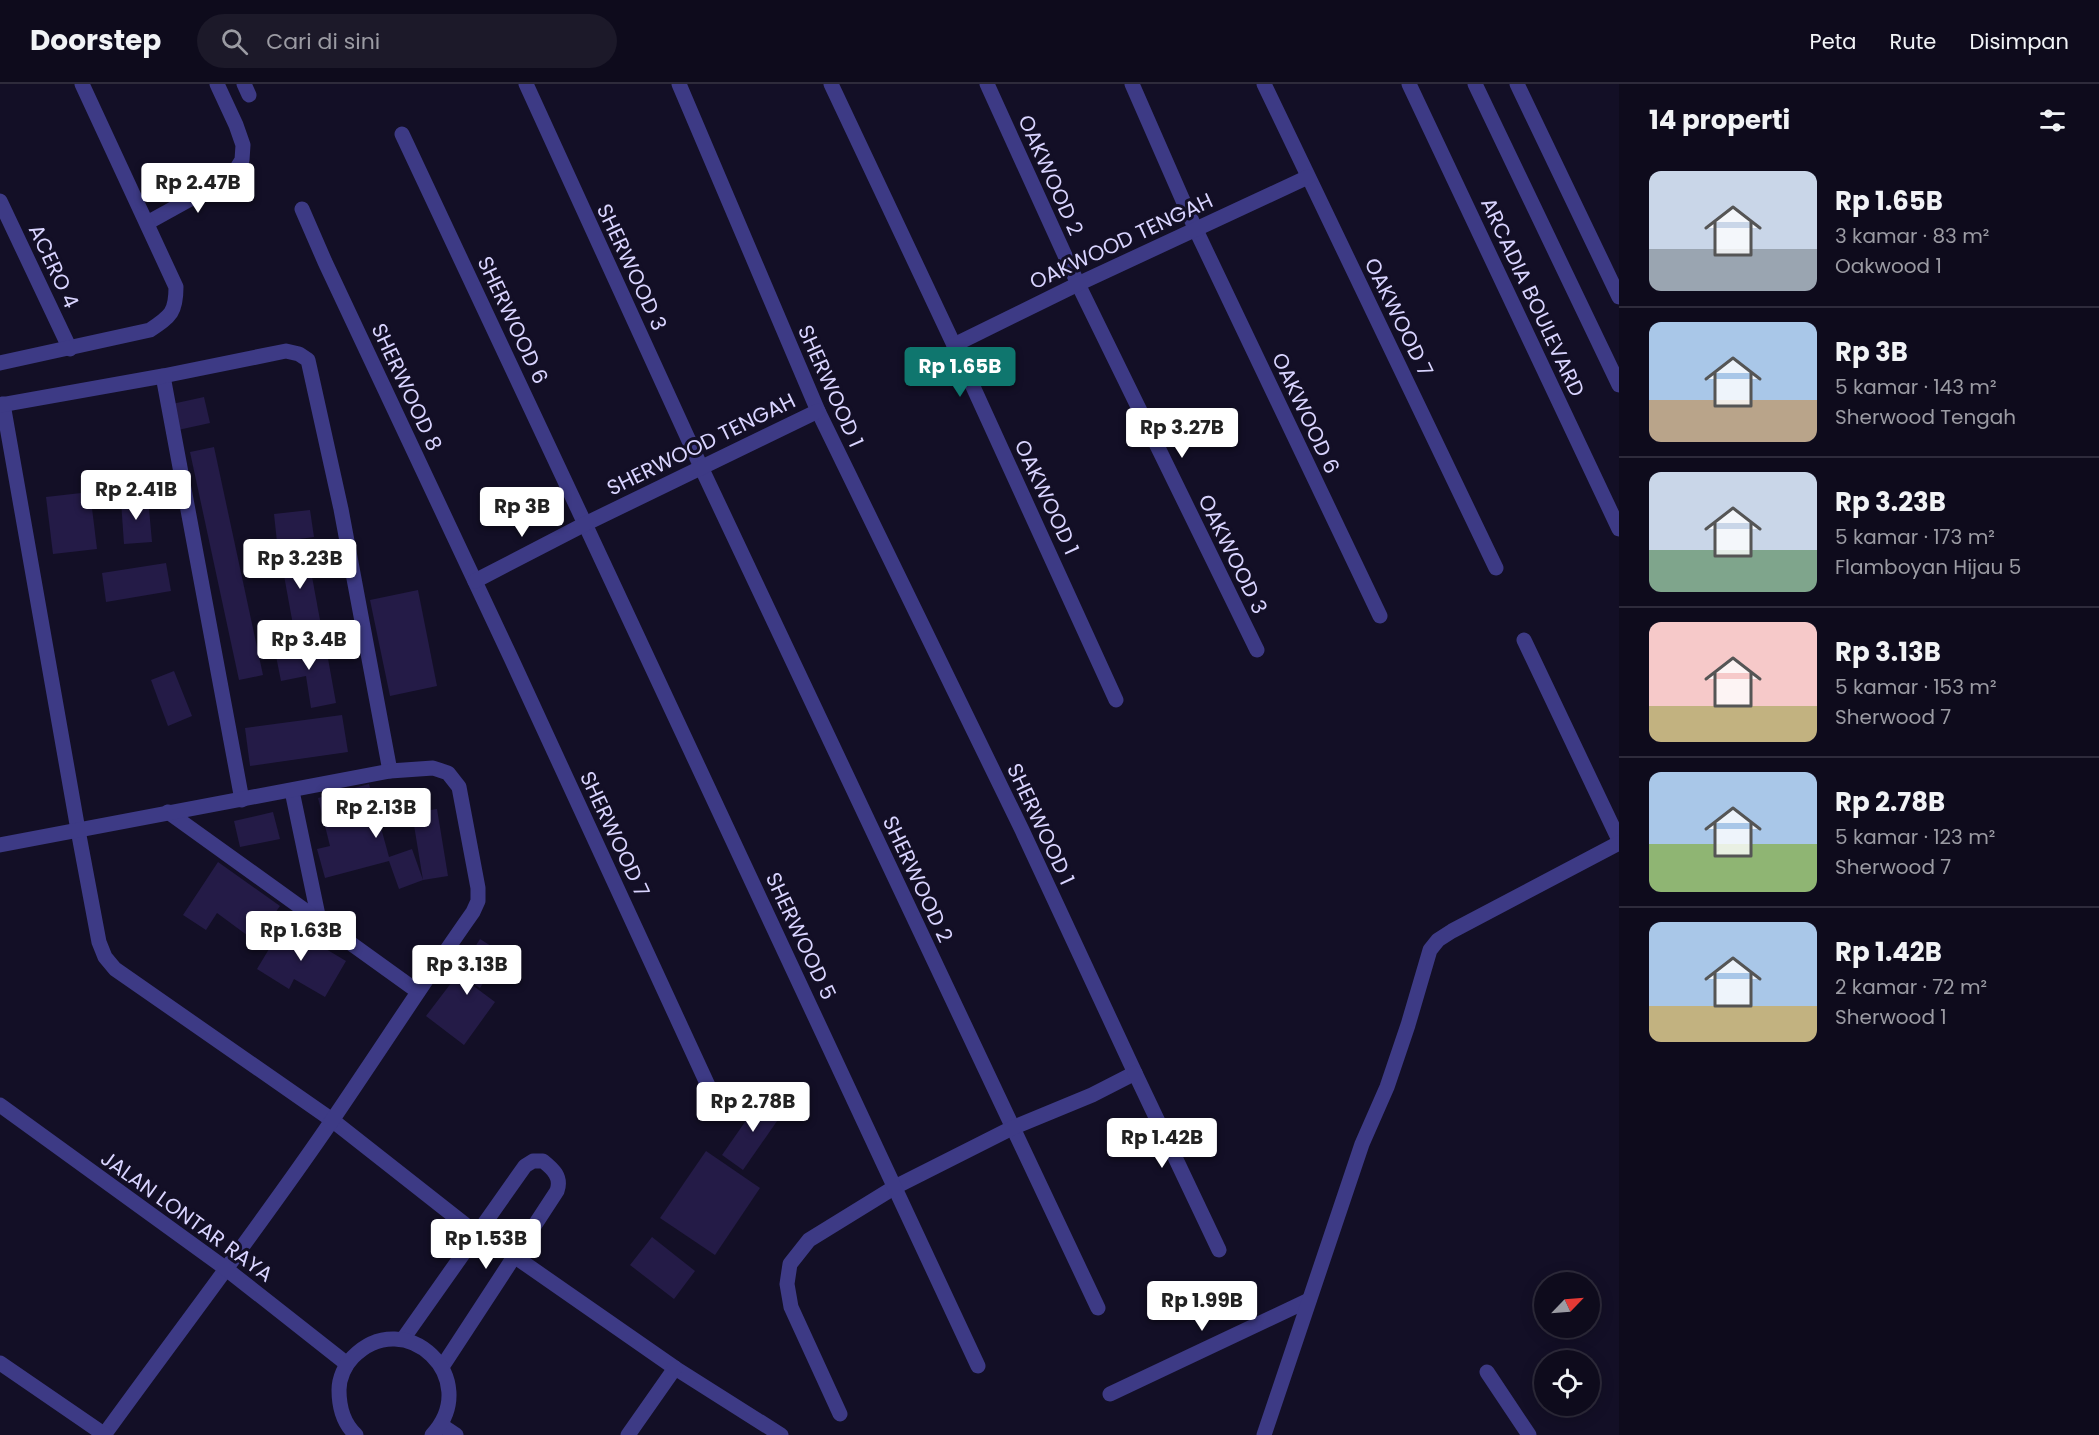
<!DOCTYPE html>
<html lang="id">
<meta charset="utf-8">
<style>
:root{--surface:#0e0b1c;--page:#1c1929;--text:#f1f3f6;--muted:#9b9ba3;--line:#2e2b3b;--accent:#0f766e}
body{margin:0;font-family:Poppins,sans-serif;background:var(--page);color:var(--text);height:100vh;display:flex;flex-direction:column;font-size:22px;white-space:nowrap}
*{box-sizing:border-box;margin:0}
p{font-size:20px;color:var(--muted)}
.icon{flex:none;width:33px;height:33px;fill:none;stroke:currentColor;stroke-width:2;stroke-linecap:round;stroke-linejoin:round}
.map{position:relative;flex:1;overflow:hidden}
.drawer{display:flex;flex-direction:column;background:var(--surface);width:480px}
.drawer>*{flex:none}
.needle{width:39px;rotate:65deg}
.fabs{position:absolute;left:1534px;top:1188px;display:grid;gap:12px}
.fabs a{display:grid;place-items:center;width:66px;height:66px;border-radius:50%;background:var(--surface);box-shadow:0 3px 15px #0003,0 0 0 2px var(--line);font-size:30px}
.price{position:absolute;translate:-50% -51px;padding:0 14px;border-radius:6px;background:#fff;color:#222;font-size:20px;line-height:39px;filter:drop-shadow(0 2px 3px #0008)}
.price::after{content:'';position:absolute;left:50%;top:36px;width:18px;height:14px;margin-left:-9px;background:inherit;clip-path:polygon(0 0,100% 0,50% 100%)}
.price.on{background:var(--accent);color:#fff}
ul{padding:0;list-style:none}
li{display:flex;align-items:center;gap:18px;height:150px;padding:0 30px}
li+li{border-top:2px solid var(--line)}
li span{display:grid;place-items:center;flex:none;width:168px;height:120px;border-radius:12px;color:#555}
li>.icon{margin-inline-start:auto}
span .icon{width:72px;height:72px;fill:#fffc;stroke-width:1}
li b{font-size:26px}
h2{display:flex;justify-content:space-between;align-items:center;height:72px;padding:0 30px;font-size:26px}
header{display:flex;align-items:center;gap:36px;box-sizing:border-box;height:84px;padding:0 30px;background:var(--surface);border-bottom:2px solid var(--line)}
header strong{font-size:28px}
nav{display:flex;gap:33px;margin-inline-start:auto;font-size:21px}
.search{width:420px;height:54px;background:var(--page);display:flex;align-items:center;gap:15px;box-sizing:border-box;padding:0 21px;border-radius:33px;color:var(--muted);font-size:22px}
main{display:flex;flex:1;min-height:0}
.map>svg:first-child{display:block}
</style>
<header>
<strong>Doorstep</strong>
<div class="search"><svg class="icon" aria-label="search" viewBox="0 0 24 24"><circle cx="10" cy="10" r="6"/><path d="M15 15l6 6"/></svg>Cari di sini</div>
<nav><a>Peta</a><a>Rute</a><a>Disimpan</a></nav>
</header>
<main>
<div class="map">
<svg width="1619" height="1351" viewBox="0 0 1619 1351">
<rect width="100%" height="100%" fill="#130f26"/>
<g fill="#241b47">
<path d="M204,313L210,339L178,346L172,320Z"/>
<path d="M214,363L263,591L239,596L190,368Z"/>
<path d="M90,408L97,465L53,470L46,413Z"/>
<path d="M148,414L152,458L124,460L121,417Z"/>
<path d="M310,426L314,453L277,458L274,430Z"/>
<path d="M306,460L322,547L295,552L279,464Z"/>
<path d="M166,479L171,507L106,518L102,489Z"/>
<path d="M418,506L437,602L390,612L370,516Z"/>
<path d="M325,558L336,619L311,624L306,592L281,597L275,567Z"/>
<path d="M174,587L192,632L168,642L151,596Z"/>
<path d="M342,631L348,668L250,682L245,644Z"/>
<path d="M369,700L389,773L412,765L423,796L412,729L437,725L448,792L423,796L399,805L389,777L325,794L317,765L330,762L318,714Z"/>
<path d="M273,728L280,755L240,763L234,737Z"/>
<path d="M218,778L280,822L255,857L217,829L206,846L183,831Z"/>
<path d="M284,840L346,877L325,913L294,895L289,905L257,885Z"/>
<path d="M480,855L502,869L480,904L460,892L495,918L464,961L426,932L458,890Z"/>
<path d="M763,1012L784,1027L743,1086L722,1071Z"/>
<path d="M706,1067L760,1104L715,1171L660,1134Z"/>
<path d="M652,1153L695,1187L674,1215L630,1181Z"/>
</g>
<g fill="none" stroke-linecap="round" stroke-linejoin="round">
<g stroke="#3d3a85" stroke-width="15">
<path d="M244,0L249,11"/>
<path d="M526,0L701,383L1098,1224"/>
<path d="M679,0L818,327L1022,746L1135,989L1092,1011L1012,1044L895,1103L809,1156L790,1180L787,1200L791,1223L840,1330"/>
<path d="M831,0L954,261L1116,616"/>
<path d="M987,0L1078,200L1257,566"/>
<path d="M1132,0L1195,144L1380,532"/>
<path d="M1264,0L1496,484"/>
<path d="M1409,0L1619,445"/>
<path d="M1475,0L1619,301"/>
<path d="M1517,0L1619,213"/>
<path d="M402,50L585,440L978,1282"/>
<path d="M0,117L70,265"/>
<path d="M302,125L325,178L511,574L717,1021"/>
<path d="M147,139L232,92L242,76L243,61L236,41L217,0"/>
<path d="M954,261L1078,200L1308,93"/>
<path d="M0,279L150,246C171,232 176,228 176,203L82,0"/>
<path d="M163,292L242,716"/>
<path d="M3,320L78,746L99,858L105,873L115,885L332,1036L477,1150"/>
<path d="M0,321L163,292L286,267L299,270L308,276L341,425L390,687"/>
<path d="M475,497L585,440L818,327"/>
<path d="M1524,556L1619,756"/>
<path d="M292,707L319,836"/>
<path d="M168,728L417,907"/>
<path d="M0,761L390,687L433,684L448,689L459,703L478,804V817L473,828C425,896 380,966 333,1035C260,1142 180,1246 104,1351"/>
<path d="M1135,989L1219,1166"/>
<path d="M0,1021L225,1184L347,1280"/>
<path d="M514,1172L675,1284L781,1351"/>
<path d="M403,1255L525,1082L533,1077H543C553,1085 562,1093 557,1107L442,1283"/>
<path d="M0,1279L105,1351"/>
<path d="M1487,1288L1529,1351"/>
<path d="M1110,1310L1309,1216"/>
<path d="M441,1341L456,1351"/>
<path d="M356,1351C343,1339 339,1324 339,1306C339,1294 345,1281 353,1273C405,1220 484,1295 432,1351"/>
<path d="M628,1351L675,1284"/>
<path d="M1264,1351L1362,1060L1387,1003L1408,941L1430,866L1438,856L1452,847L1619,759"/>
</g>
</g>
<g text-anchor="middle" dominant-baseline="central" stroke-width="6" stroke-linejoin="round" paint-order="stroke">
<g font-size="21" fill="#d9d4ff" stroke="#130f26">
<text transform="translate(1051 91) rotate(66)">OAKWOOD 2</text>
<text transform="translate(1121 157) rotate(-25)">OAKWOOD TENGAH</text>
<text transform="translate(54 182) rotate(65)">ACERO 4</text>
<text transform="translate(632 183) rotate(65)">SHERWOOD 3</text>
<text transform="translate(1533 213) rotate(65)">ARCADIA BOULEVARD</text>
<text transform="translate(1399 233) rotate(64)">OAKWOOD 7</text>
<text transform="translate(513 236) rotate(65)">SHERWOOD 6</text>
<text transform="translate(831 302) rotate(66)">SHERWOOD 1</text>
<text transform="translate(407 303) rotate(65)">SHERWOOD 8</text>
<text transform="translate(1306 329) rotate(65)">OAKWOOD 6</text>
<text transform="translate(701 360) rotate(-26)">SHERWOOD TENGAH</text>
<text transform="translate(1047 413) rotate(65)">OAKWOOD 1</text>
<text transform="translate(1233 470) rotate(64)">OAKWOOD 3</text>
<text transform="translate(1041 740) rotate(65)">SHERWOOD 1</text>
<text transform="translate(615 750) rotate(65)">SHERWOOD 7</text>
<text transform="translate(918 795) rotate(65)">SHERWOOD 2</text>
<text transform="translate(801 852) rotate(65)">SHERWOOD 5</text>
<text transform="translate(187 1132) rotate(36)">JALAN LONTAR RAYA</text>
</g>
</g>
</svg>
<div class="fabs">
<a><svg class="needle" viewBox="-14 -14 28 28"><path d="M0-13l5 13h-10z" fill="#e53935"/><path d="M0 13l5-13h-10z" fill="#9b9ba3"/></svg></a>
<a><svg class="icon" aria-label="locate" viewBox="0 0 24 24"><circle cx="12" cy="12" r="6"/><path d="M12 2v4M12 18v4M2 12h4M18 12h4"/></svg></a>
</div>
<b class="price" style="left:198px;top:130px">Rp 2.47B</b>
<b class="price on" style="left:960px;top:314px">Rp 1.65B</b>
<b class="price" style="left:1182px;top:375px">Rp 3.27B</b>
<b class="price" style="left:136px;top:437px">Rp 2.41B</b>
<b class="price" style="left:522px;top:454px">Rp 3B</b>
<b class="price" style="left:300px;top:506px">Rp 3.23B</b>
<b class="price" style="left:309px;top:587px">Rp 3.4B</b>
<b class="price" style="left:376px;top:755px">Rp 2.13B</b>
<b class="price" style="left:301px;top:878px">Rp 1.63B</b>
<b class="price" style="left:467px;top:912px">Rp 3.13B</b>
<b class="price" style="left:753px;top:1049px">Rp 2.78B</b>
<b class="price" style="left:1162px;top:1085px">Rp 1.42B</b>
<b class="price" style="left:486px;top:1186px">Rp 1.53B</b>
<b class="price" style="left:1202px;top:1248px">Rp 1.99B</b>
</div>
<section class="drawer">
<h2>14 properti<svg class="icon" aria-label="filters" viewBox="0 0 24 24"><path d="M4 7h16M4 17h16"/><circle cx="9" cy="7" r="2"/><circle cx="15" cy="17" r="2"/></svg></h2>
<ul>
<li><span style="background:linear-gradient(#c9d6e8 65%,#9aa5b1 0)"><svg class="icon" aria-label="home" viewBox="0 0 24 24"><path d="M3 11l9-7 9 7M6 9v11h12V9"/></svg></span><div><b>Rp 1.65B</b><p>3 kamar · 83 m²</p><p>Oakwood 1</p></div></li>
<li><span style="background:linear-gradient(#a9c7e8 65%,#b9a48a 0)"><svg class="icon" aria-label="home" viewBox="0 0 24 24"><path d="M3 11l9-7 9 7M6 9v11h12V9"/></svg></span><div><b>Rp 3B</b><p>5 kamar · 143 m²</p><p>Sherwood Tengah</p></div></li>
<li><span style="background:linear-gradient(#c9d6e8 65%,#7fa58c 0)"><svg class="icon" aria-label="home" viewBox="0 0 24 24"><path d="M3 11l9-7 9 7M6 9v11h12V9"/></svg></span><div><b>Rp 3.23B</b><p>5 kamar · 173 m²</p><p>Flamboyan Hijau 5</p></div></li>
<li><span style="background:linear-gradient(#f6c9c9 70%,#c2b280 0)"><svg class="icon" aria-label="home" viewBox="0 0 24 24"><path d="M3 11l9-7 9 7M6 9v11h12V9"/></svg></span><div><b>Rp 3.13B</b><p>5 kamar · 153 m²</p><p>Sherwood 7</p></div></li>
<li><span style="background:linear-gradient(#a9c7e8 60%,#8fb573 0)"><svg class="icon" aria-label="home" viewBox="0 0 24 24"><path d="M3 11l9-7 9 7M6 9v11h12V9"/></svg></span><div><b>Rp 2.78B</b><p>5 kamar · 123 m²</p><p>Sherwood 7</p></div></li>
<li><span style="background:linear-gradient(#a9c7e8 70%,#c2b280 0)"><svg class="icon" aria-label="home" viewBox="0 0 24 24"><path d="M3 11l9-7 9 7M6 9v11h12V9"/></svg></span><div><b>Rp 1.42B</b><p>2 kamar · 72 m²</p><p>Sherwood 1</p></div></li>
</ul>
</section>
</main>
